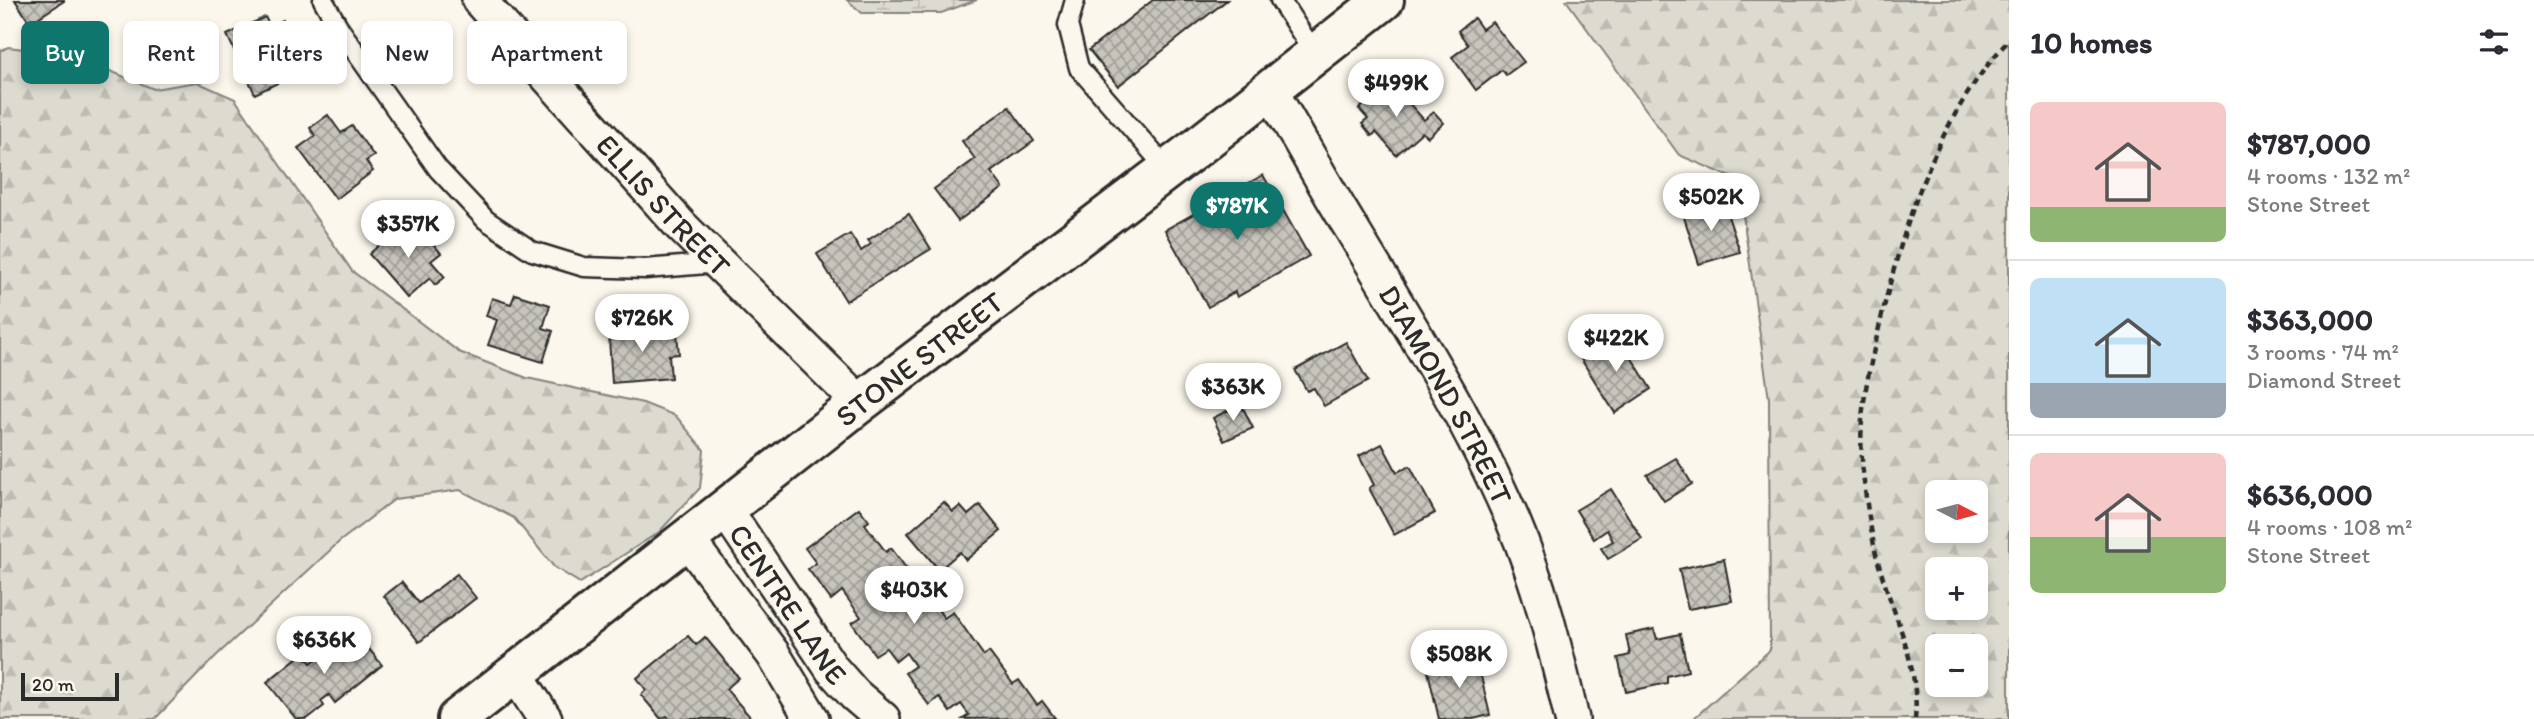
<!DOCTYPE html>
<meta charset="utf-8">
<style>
:root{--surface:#fff;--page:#f2f2f3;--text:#2b2b33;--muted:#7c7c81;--line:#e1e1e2;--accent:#0f766e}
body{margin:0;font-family:Itim,sans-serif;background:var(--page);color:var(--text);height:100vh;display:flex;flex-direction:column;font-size:26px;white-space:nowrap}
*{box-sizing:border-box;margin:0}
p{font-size:23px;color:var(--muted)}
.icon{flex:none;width:38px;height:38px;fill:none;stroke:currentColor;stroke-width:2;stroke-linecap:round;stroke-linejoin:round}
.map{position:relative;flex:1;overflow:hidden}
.panel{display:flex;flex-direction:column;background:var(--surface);width:525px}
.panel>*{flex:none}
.guide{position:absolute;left:21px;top:21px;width:665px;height:63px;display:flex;gap:14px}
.needle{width:46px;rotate:96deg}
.controls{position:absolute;left:1925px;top:480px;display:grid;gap:14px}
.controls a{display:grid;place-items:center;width:63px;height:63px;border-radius:10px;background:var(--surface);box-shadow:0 4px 10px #0003;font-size:35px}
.scale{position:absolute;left:21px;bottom:18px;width:98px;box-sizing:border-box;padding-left:7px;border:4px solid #2b2b2b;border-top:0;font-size:19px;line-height:24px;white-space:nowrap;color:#2b2b2b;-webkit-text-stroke:5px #fbf7ec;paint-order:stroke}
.price{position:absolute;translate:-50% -60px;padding:0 16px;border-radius:24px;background:#fff;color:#222;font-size:23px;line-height:46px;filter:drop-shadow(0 2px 4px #0008)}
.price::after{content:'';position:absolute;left:50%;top:42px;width:21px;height:16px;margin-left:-10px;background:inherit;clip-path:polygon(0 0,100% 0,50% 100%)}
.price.selected{background:var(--accent);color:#fff}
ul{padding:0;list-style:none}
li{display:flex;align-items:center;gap:21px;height:175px;padding:0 21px}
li+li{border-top:2px solid var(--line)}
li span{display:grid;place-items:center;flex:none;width:196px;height:140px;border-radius:10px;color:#555}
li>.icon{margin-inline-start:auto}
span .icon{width:84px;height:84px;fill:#fffc;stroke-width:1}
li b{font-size:30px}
h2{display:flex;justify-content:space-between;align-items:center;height:84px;padding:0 21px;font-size:30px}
.pill{padding:0 24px;border-radius:10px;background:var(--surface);box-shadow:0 4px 10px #0003;font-size:24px;line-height:63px}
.pill.selected{background:var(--accent);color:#fff}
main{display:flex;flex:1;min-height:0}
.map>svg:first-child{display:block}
</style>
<main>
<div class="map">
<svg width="2009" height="719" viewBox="0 0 2009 719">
<defs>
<pattern id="forest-firs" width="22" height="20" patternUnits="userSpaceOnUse" patternTransform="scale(1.75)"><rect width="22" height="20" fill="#dddad0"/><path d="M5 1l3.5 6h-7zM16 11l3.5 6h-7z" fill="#bebbb3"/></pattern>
<pattern id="wetland-marsh" width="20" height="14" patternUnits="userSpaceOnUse" patternTransform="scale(1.75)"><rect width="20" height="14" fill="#dddad0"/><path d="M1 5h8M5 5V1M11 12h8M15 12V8" fill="none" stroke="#bebbb3"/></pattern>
<pattern id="building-cross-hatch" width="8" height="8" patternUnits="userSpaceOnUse" patternTransform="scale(1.75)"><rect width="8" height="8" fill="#c7c4bc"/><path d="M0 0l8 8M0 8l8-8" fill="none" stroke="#a29f99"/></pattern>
</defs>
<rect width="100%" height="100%" fill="#fbf7ec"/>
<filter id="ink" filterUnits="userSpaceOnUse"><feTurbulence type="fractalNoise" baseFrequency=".0143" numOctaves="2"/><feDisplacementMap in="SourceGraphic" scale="14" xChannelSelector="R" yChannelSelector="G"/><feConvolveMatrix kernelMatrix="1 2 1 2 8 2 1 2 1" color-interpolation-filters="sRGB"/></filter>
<g filter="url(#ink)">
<g fill="url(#forest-firs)" stroke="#84827e" stroke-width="2" fill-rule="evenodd">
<path d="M1566,0H2009V719H1693L1770,650L1769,399L1738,180L1679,155ZM1937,492H1976V530H1937ZM1937,569H1976V607H1937ZM1937,646H1976V684H1937Z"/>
<path d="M8,47L71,55L154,89L197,82L235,99L352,271L459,352L527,378L643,403L676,416L704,450L700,488L659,532L580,583L554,567L514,518L460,490L395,499L339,542L216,656L155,719H0V51Z"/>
</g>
<path fill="url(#wetland-marsh)" stroke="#84827e" stroke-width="2" d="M847,0H977L941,13H862Z"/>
<g fill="url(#building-cross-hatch)" stroke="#2b2b2b" stroke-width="2">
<path d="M15,0H64V1L30,23Z"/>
<path d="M1153,0H1227L1118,86L1089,50Z"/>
<path d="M265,17L270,26L283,20L300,56L287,61L294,75L255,94L227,35Z"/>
<path d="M1474,18L1482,29L1492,22L1524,62L1506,75L1502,70L1476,90L1452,57L1468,45L1458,31Z"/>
<path d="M1390,82L1424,120L1434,112L1444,123L1428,137L1422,132L1396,155L1376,132L1372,136L1362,124L1368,119L1359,109Z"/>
<path d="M1009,107L1034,141L991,172L1003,188L958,221L934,189L975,159L962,141Z"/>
<path d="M328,115L341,133L352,126L374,156L366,161L373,171L336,199L298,148L315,136L310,128Z"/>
<path d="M1263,175L1309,256L1237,297L1235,292L1208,307L1165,230Z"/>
<path d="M1723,201L1740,252L1699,264L1683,214Z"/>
<path d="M909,214L931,249L846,301L817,254L850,234L861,251L871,244L868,240Z"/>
<path d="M402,225L410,233L418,226L441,253L431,261L445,277L435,285L430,278L407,298L369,254Z"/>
<path d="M515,294L550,305L543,328L553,331L543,362L488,345L497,320L486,316L492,298L511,304Z"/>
<path d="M657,325L658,335L677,334L679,354L669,355L671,378L612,383L609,339L617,338V328Z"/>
<path d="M1618,336L1651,389L1615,413L1581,359Z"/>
<path d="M1346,342L1368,381L1324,406L1314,388L1307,391L1295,370Z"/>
<path d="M1241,404L1253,428L1224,441L1213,418Z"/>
<path d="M1382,444L1397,472L1410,466L1435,513L1394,535L1369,488L1374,485L1359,456Z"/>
<path d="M1676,458L1692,484L1664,501L1647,475Z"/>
<path d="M1611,489L1642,539L1608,559L1601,548L1613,541L1607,530L1594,539L1576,510Z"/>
<path d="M944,502L953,512L960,506L968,515L980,505L1001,531L966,560L960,552L939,570L908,533Z"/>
<path d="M859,508L869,521L865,524L886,552L891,548L912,576L908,579L930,609L935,605L944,618L953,612L984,656L989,652L1013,684L1019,680L1037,705L1042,701L1055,718L963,719L969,715L961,704L950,712L939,697L929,705L905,673L915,666L906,653L896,661L886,648L875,655L852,623L861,617L842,591L831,600L808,569L816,563L805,548Z"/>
<path d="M1724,559L1732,601L1688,609L1679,569Z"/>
<path d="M457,574L476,598L419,642L384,596L402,582L419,603Z"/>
<path d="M353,629L382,665L335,703L329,695L321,701L324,706L307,719H296L267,682L303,653L311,663Z"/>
<path d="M1654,629L1657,639L1680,634L1688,671L1667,676V683L1626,692L1618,658L1630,655L1626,635Z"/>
<path d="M688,636L696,645L705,637L739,678L726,689L752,719H669L667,716L661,719L641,695L646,690L637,678Z"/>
<path d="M1476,655L1490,715L1473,719H1439L1427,667Z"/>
</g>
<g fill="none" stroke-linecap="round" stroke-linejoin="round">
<defs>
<g id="lane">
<path d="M323,0L341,31L438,169L486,220L532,251L584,267L645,269L719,263"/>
<path d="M1075,0L1068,25L1079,68L1167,169"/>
<path d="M1280,0L1315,54"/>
</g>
<g id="street">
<path id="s1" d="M479,0L681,226L860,403"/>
<path id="s2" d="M1270,90C1298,136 1323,183 1351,228C1408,323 1469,418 1513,521C1540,584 1556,652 1572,719"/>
<path id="s3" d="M725,509L832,669L855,695L883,719"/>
<path d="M687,539L773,654L812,719"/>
<path d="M515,673L545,719"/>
</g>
<g id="secondary">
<path id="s4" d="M457,719L860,403L1196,148L1384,0"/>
</g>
</defs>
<use href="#lane" stroke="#2b2b2b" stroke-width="23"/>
<use href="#street" stroke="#2b2b2b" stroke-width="38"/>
<use href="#secondary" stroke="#2b2b2b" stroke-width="44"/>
<path stroke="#2b2b2b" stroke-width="4.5" stroke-dasharray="7 5" stroke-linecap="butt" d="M1915,719C1921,656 1884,600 1873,540C1866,501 1859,459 1862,419C1865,384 1874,349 1882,315C1906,217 1939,115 2009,40"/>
<use href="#lane" stroke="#fbf7ec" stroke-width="18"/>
<use href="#street" stroke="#fbf7ec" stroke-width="33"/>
<use href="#secondary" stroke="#fbf7ec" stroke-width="38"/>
</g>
</g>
<g text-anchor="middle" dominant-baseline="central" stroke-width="6" stroke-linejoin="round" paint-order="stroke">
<g font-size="30" fill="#2b2b2b" stroke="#fbf7ec">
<text stroke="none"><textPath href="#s1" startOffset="276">ELLIS STREET</textPath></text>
<text stroke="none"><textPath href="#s4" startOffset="586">STONE STREET</textPath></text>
<text stroke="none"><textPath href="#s2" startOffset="352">DIAMOND STREET</textPath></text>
<text stroke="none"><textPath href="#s3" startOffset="114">CENTRE LANE</textPath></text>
</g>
</g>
</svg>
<div class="controls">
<a><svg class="needle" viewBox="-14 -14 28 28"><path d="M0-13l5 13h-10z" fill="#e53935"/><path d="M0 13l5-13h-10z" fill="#7c7c81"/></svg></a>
<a>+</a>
<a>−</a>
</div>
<div class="scale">20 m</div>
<b class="price" style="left:1396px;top:119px">$499K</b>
<b class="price" style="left:1711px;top:233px">$502K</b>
<b class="price selected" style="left:1237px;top:242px">$787K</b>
<b class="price" style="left:408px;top:260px">$357K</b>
<b class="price" style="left:642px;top:354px">$726K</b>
<b class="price" style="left:1616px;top:374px">$422K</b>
<b class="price" style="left:1233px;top:423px">$363K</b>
<b class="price" style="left:914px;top:626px">$403K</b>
<b class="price" style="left:324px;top:676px">$636K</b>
<b class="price" style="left:1459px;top:690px">$508K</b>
<div class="guide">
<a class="pill selected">Buy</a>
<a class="pill">Rent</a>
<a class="pill">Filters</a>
<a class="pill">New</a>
<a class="pill">Apartment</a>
</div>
</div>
<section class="panel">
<h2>10 homes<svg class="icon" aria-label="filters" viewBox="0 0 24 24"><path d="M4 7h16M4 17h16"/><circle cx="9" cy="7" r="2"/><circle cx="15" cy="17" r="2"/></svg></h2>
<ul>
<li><span style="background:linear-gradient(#f6c9c9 75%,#8fb573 0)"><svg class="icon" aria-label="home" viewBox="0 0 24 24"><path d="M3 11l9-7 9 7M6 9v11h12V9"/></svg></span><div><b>$787,000</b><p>4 rooms · 132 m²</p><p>Stone Street</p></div></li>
<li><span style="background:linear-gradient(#bfe0f5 75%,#9aa5b1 0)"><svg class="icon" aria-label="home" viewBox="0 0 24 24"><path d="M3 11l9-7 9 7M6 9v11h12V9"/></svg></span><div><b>$363,000</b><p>3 rooms · 74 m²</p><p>Diamond Street</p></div></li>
<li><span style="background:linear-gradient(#f6c9c9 60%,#8fb573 0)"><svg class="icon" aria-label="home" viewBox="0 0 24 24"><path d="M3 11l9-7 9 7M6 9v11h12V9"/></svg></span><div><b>$636,000</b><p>4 rooms · 108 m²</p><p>Stone Street</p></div></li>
</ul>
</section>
</main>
